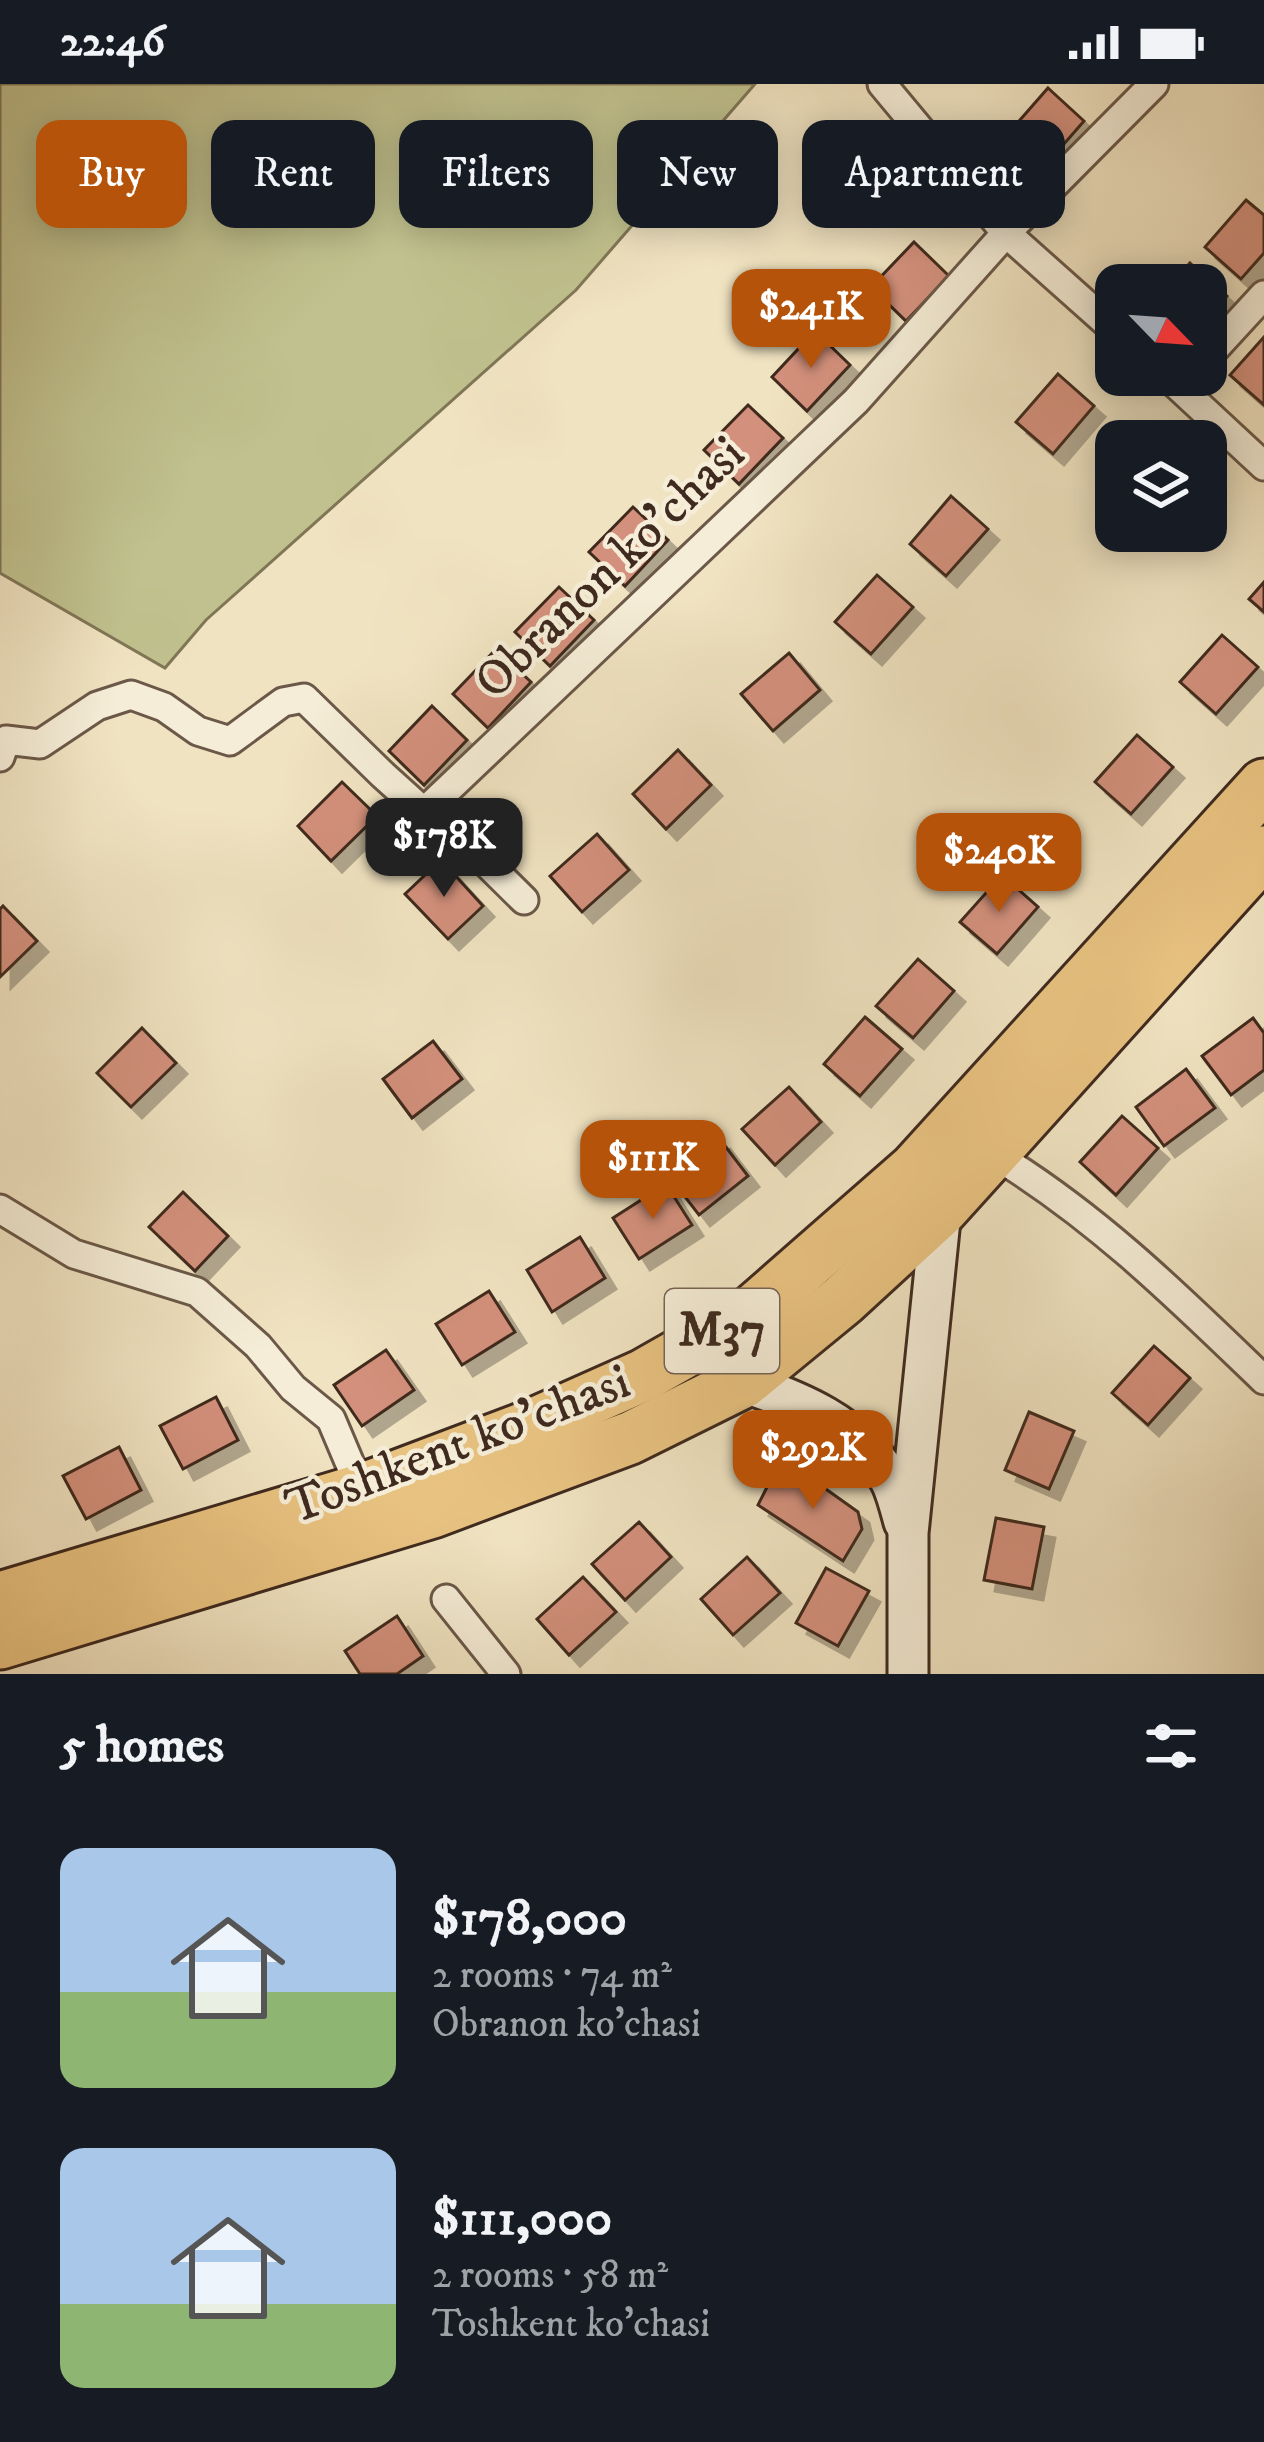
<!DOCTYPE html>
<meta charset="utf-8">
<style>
:root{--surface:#171b24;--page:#20242c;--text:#f1f3f6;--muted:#9ea1a6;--accent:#b45309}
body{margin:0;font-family:"IM FELL DW Pica",serif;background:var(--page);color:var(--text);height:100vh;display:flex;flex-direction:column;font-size:45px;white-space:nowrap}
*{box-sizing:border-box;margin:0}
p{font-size:39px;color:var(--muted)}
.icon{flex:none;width:66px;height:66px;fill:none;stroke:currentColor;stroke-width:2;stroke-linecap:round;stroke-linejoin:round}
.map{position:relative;height:1590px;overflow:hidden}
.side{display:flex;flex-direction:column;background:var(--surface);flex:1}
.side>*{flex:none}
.banner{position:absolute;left:36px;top:36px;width:1194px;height:108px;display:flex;gap:24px}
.needle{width:78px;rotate:115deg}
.controls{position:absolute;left:1095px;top:180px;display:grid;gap:24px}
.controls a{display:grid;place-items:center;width:132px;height:132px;border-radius:24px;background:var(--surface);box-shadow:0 6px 30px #0003;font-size:60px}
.price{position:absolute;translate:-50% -102px;padding:0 27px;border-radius:24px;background:var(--accent);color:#fff;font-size:39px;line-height:78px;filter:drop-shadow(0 3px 6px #0008)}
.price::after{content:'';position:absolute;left:50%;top:72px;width:36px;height:27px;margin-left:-18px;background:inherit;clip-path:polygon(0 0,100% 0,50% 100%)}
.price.current{background:#222;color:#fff}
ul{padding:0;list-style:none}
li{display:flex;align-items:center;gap:36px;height:300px;padding:0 60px}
li span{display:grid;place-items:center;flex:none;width:336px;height:240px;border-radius:24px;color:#555}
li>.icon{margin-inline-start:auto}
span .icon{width:144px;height:144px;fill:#fffc;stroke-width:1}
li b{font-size:51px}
h2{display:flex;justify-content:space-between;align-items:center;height:144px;padding:0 60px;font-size:51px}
.chip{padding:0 42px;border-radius:24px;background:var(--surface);box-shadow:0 6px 30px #0003;font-size:42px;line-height:108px}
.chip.current{background:var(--accent);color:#fff}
.status{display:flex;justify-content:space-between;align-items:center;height:84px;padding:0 60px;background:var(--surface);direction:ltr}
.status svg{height:33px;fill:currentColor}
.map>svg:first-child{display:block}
</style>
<div class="status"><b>22:46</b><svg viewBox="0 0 49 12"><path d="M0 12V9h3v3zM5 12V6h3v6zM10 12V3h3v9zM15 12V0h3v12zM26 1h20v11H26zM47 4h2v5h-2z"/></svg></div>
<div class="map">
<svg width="1264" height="1590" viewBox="0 0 1264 1590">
<defs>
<filter id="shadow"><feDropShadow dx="11" dy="11" stdDeviation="0" flood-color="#0004"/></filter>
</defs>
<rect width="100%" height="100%" fill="#f0e3c1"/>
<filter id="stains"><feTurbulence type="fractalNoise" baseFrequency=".00167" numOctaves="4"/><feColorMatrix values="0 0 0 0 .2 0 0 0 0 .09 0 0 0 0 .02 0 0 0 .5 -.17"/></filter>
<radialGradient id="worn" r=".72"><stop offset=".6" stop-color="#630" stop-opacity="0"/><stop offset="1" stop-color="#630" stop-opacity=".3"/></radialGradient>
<path fill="#c0c18e" stroke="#807656" stroke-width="3" d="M0,0H755L576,206L206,536L165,584L0,489Z"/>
<g fill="#d3907b" stroke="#3f2a1f" stroke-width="3" filter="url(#shadow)">
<path d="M1048,4L1084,37L1043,84L1006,52Z"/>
<path d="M1246,116L1264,131V169L1241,195L1205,163Z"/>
<path d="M914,158L949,192L906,237L871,203Z"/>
<path d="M1190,179L1227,212L1206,235V201H1171Z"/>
<path d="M815,247L850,281L807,327L772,293Z"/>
<path d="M1264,253V321L1230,291Z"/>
<path d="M1058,290L1094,322L1053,370L1016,338Z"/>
<path d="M748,321L783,354L739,400L704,366Z"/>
<path d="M951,412L988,445L946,492L910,460Z"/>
<path d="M633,423L668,456L625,502L589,468Z"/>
<path d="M877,491L913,523L871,570L835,538Z"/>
<path d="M1264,498V528L1249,515Z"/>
<path d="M559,503L594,536L550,582L515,548Z"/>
<path d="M1222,551L1258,583L1216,630L1180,598Z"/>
<path d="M496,565L531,598L488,644L453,610Z"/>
<path d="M789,569L820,606L773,647L741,610Z"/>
<path d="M432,622L467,656L424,701L389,667Z"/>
<path d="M1137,651L1173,683L1131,730L1095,698Z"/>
<path d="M678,666L711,701L666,745L633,710Z"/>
<path d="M342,698L377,732L331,777L298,742Z"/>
<path d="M597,750L629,786L582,828L550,792Z"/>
<path d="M441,776L483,822L448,855L405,810Z"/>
<path d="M1002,791L1038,823L997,870L960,838Z"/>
<path d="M3,822L37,857L0,893V825Z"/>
<path d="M918,875L954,907L913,954L876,922Z"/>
<path d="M865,933L902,965L860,1012L824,980Z"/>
<path d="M1253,934L1264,949V986L1231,1011L1202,972Z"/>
<path d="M142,944L176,979L131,1023L97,989Z"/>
<path d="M433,957L462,995L412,1034L383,995Z"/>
<path d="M1186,985L1215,1024L1164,1062L1136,1023Z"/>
<path d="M789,1003L821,1038L775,1081L742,1045Z"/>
<path d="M1122,1032L1158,1064L1116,1111L1080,1078Z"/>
<path d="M719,1054L748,1092L699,1131L669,1092Z"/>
<path d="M666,1100L692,1141L639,1175L613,1134Z"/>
<path d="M183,1108L228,1152L195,1187L149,1143Z"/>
<path d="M580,1153L605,1194L552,1228L527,1186Z"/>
<path d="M489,1207L515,1248L462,1281L436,1240Z"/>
<path d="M1154,1262L1190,1294L1148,1341L1112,1309Z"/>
<path d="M386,1266L414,1306L362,1342L334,1301Z"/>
<path d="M216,1313L238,1356L183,1385L160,1342Z"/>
<path d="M1029,1328L1074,1347L1049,1405L1005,1386Z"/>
<path d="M119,1363L141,1406L86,1435L63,1392Z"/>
<path d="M786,1387L802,1388L858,1428L862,1445L843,1477L758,1421L770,1397Z"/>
<path d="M996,1434L1044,1443L1032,1505L984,1496Z"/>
<path d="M639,1438L671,1473L625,1516L592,1480Z"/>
<path d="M747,1473L780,1509L733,1551L701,1515Z"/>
<path d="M826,1484L869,1507L838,1562L796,1539Z"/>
<path d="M583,1493L616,1528L569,1571L537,1535Z"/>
<path d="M397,1532L423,1572L397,1590H360L345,1567Z"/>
</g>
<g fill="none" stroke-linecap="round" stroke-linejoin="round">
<defs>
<g id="street">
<path d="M882,0L1006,149L1116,247"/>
<path d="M1206,274L1264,211"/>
<path d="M1166,291L1264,382"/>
<path d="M0,673L6,656L40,660L97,622L131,611L164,623L198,647L230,657L283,618L304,614L383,691L424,728L443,736L524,816"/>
<path d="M424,728L856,317L1006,149L1154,0"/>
<path d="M995,1071C1097,1133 1179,1214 1264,1296"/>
<path d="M0,1125L74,1170L197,1208L258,1262L293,1304L331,1335L361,1406"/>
<path d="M446,1515L506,1590"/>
</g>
<g id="secondary">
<path d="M743,1298C799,1317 856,1340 889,1394C896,1406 900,1424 904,1438"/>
<path d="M908,1590V1449L941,1126"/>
</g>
<g id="highway">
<path d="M0,1514L361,1406L525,1344L644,1291L746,1233L915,1085L1264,701"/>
<path d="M0,1559L432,1428L630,1354L743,1298L843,1216L941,1126L1264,768"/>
</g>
</defs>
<use href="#street" stroke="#6b5848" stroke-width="33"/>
<use href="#secondary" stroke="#3f2a1f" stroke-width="45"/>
<use href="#highway" stroke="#3f2a1f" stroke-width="57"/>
<use href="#street" stroke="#f5edd7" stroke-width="27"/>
<use href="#secondary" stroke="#f5edd7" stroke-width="39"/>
<use href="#highway" stroke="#e8c280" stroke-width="51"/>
</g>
<g text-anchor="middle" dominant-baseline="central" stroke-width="9" stroke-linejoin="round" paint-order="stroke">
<rect fill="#f5edd7" stroke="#766456" stroke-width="3" x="665" y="1205" width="114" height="84" rx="9"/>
<g font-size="48" font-weight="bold" fill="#3f2a1f">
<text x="722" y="1247">M37</text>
</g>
<g font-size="51" fill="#3f2a1f" stroke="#f5edd7">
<text transform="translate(610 484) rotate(-44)">Obranon ko'chasi</text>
<text transform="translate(458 1361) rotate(-21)">Toshkent ko'chasi</text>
</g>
</g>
<rect width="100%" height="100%" filter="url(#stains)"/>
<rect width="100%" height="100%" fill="url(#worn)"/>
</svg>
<div class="controls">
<a><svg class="needle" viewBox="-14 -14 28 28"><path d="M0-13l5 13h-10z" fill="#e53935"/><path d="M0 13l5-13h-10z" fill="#9ea1a6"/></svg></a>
<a><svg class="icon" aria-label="layers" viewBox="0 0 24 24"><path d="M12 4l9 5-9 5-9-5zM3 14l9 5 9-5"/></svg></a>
</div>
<b class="price" style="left:811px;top:287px">$241K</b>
<b class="price current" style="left:444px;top:816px">$178K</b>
<b class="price" style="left:999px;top:831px">$240K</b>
<b class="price" style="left:653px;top:1138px">$111K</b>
<b class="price" style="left:813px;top:1428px">$292K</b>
<div class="banner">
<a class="chip current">Buy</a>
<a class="chip">Rent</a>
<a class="chip">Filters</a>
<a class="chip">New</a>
<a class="chip">Apartment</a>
</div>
</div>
<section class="side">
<h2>5 homes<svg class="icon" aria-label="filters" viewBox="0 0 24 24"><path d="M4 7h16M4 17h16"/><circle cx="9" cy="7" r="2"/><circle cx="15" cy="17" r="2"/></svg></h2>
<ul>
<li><span style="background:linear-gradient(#a9c7e8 60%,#8fb573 0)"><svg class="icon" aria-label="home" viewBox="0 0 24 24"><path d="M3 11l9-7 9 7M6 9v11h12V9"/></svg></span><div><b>$178,000</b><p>2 rooms · 74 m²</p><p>Obranon ko'chasi</p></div></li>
<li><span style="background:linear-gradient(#a9c7e8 65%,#8fb573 0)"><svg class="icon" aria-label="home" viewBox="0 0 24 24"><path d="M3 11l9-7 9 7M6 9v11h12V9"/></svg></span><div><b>$111,000</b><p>2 rooms · 58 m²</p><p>Toshkent ko'chasi</p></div></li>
</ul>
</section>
